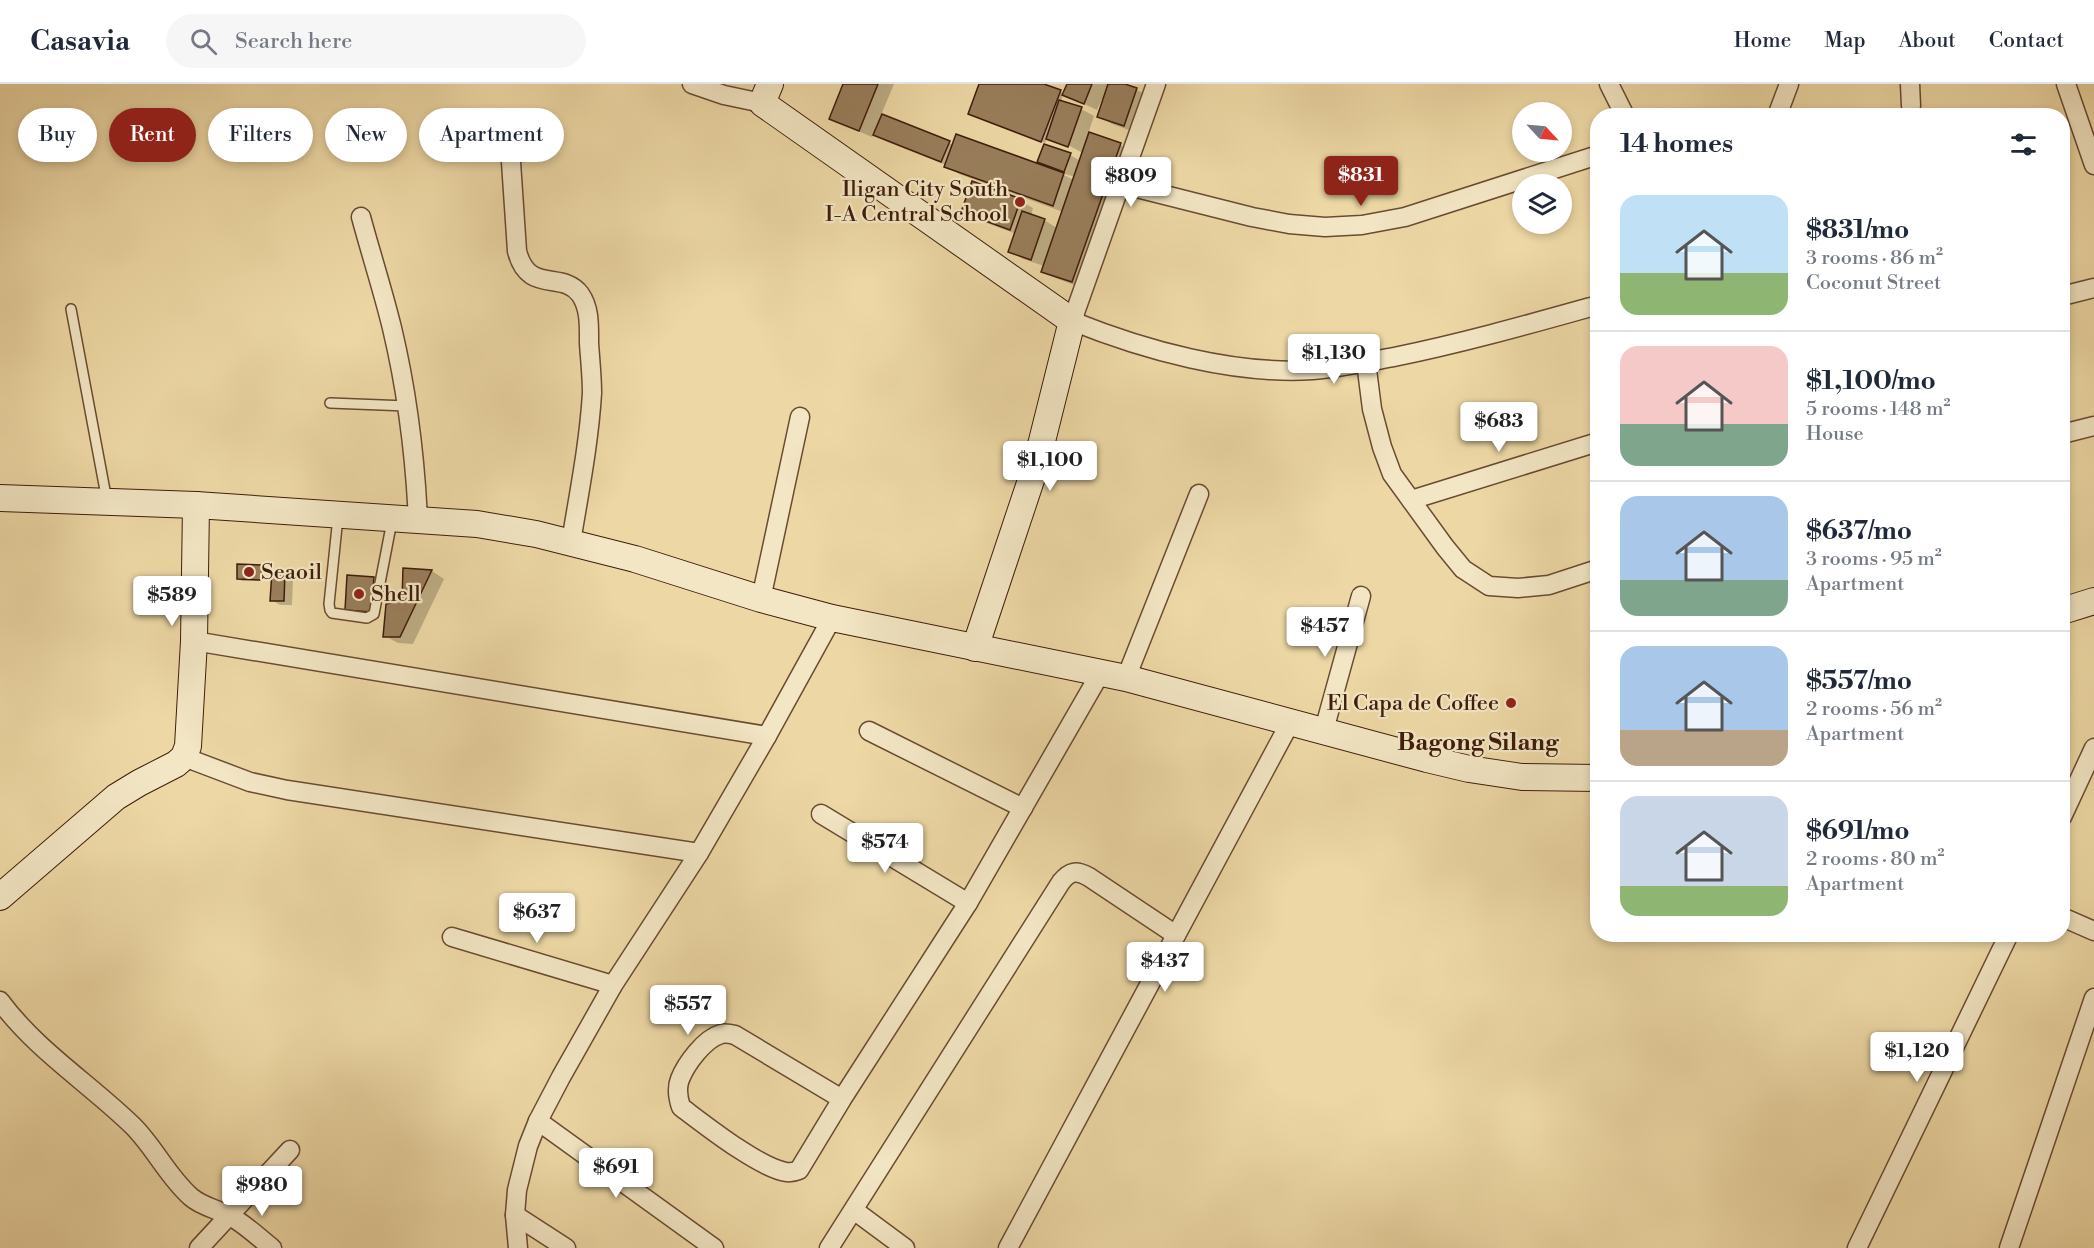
<!DOCTYPE html>
<meta charset="utf-8">
<style>
:root{--surface:#fff;--page:#f6f6f7;--text:#1f2937;--muted:#747a83;--line:#e0e1e3;--accent:#8f2418}
body{margin:0;font-family:"Libre Bodoni",serif;background:var(--page);color:var(--text);height:100vh;display:flex;flex-direction:column;font-size:22px;white-space:nowrap}
*{box-sizing:border-box;margin:0}
p{font-size:20px;color:var(--muted)}
.icon{flex:none;width:33px;height:33px;fill:none;stroke:currentColor;stroke-width:2;stroke-linecap:round;stroke-linejoin:round}
.map{position:relative;flex:1;overflow:hidden}
.details{position:absolute;left:1590px;top:24px;width:480px;height:834px;display:flex;flex-direction:column;background:var(--surface);border-radius:24px;box-shadow:0 3px 9px #0003}
.details>*{flex:none}
.hud{position:absolute;left:18px;top:24px;width:570px;height:54px;display:flex;gap:12px}
.needle{width:39px;rotate:116deg}
.buttons{position:absolute;left:1512px;top:18px;display:grid;gap:12px}
.buttons a{display:grid;place-items:center;width:60px;height:60px;border-radius:50%;background:var(--surface);box-shadow:0 3px 9px #0003;font-size:30px}
.price{position:absolute;translate:-50% -51px;padding:0 14px;border-radius:6px;background:#fff;color:#222;font-size:20px;line-height:39px;filter:drop-shadow(0 2px 3px #0008)}
.price::after{content:'';position:absolute;left:50%;top:36px;width:18px;height:14px;margin-left:-9px;background:inherit;clip-path:polygon(0 0,100% 0,50% 100%)}
.price.selected{background:var(--accent);color:#fff}
ul{padding:0;list-style:none}
li{display:flex;align-items:center;gap:18px;height:150px;padding:0 30px}
li+li{border-top:2px solid var(--line)}
li span{display:grid;place-items:center;flex:none;width:168px;height:120px;border-radius:18px;color:#555}
li>.icon{margin-inline-start:auto}
span .icon{width:72px;height:72px;fill:#fffc;stroke-width:1}
li b{font-size:26px}
h2{display:flex;justify-content:space-between;align-items:center;height:72px;padding:0 30px;font-size:26px}
.pill{padding:0 21px;border-radius:27px;background:var(--surface);box-shadow:0 3px 9px #0003;font-size:21px;line-height:54px}
.pill.selected{background:var(--accent);color:#fff}
header{display:flex;align-items:center;gap:36px;box-sizing:border-box;height:84px;padding:0 30px;background:var(--surface);border-bottom:2px solid var(--line)}
header strong{font-size:28px}
nav{display:flex;gap:33px;margin-inline-start:auto;font-size:21px}
.search{width:420px;height:54px;background:var(--page);display:flex;align-items:center;gap:15px;box-sizing:border-box;padding:0 21px;border-radius:33px;color:var(--muted);font-size:22px}
.map>svg:first-child{display:block}
</style>
<header>
<strong>Casavia</strong>
<div class="search"><svg class="icon" aria-label="search" viewBox="0 0 24 24"><circle cx="10" cy="10" r="6"/><path d="M15 15l6 6"/></svg>Search here</div>
<nav><a>Home</a><a>Map</a><a>About</a><a>Contact</a></nav>
</header>
<div class="map">
<svg width="2094" height="1164" viewBox="0 0 2094 1164">
<rect width="100%" height="100%" fill="#edd8a5"/>
<filter id="stains"><feTurbulence type="fractalNoise" baseFrequency=".00333" numOctaves="4"/><feColorMatrix values="0 0 0 0 .2 0 0 0 0 .09 0 0 0 0 .02 0 0 0 .5 -.17"/></filter>
<radialGradient id="worn" r=".72"><stop offset=".6" stop-color="#630" stop-opacity="0"/><stop offset="1" stop-color="#630" stop-opacity=".3"/></radialGradient>
<g fill="#0003" fill-rule="evenodd">
<path d="M844,0H894L881,31L953,61L1049,85L1050,84L1039,78L1070,71L1081,77L1083,69L1062,58L1061,60L1067,64L1047,53L1045,59L973,32L981,0H1040L1065,10L1069,0H1120L1137,6L1150,13L1137,49L1112,40L1099,32L1104,16L1102,15L1097,26L1063,10L1061,18L1081,25L1094,32L1088,50L1120,61L1133,68L1085,205L1055,194L1042,187L1044,182L1023,175L1010,168L1016,150L976,135L963,127L973,99L1020,117L1033,124L1031,132L1044,136L1057,144L1063,128L959,90L946,81L888,58L874,50L872,53L844,41L831,34ZM1065,90L1075,93L1074,96L1064,91Z"/>
<path d="M261,482L265,484L264,497H242L238,494Z"/>
<path d="M405,486L432,487L444,495L413,560L398,559L385,552L404,517Z"/>
<path d="M273,489H285L293,494L292,521H280L272,516Z"/>
<path d="M373,495L377,497L374,529L350,527L346,525Z"/>
</g>
<g fill="#997e5b" stroke="#3e1c0b" stroke-width="1.5">
<path d="M843,0H878L859,47L829,35Z"/>
<path d="M979,0H1044L1061,6L1041,58L968,30Z"/>
<path d="M1067,0H1092L1084,20L1062,11Z"/>
<path d="M1108,0H1125L1137,4L1124,42L1097,33Z"/>
<path d="M1059,16L1082,23L1068,63L1046,55Z"/>
<path d="M882,30L950,57L941,78L873,51Z"/>
<path d="M1089,48L1121,59L1072,198L1041,188Z"/>
<path d="M956,50L1064,89L1053,122L944,83Z"/>
<path d="M1044,60L1071,69L1064,88L1037,78Z"/>
<path d="M972,97L1021,115L1010,146L961,128Z"/>
<path d="M1022,127L1045,135L1031,176L1008,168Z"/>
<path d="M237,480L262,481L261,496L237,495Z"/>
<path d="M403,484L432,486L400,553H383L386,520L402,516Z"/>
<path d="M272,487L285,488L284,517H270Z"/>
<path d="M347,491L374,493L371,528L345,526Z"/>
</g>
<g fill="none" stroke-linecap="round" stroke-linejoin="round">
<defs>
<g id="lane">
<path d="M71,225L107,417"/>
<path d="M330,319L407,322"/>
<path d="M338,433L329,520L330,526L332,529L367,534L374,530L392,437"/>
</g>
<g id="street">
<path d="M692,0L724,11L762,19"/>
<path d="M1156,0L1072,237C1144,266 1234,291 1312,286C1339,284 1367,278 1394,273C1463,259 1530,240 1598,221"/>
<path d="M1609,0L1625,32"/>
<path d="M1910,0L1911,22"/>
<path d="M2066,0L2094,81"/>
<path d="M1777,32L1789,0"/>
<path d="M511,78L517,167C528,211 562,186 580,210C590,224 589,242 589,259C590,275 592,292 592,309C589,359 579,409 571,458"/>
<path d="M1121,100L1252,133L1289,140L1325,143L1362,141L1405,133L1598,71"/>
<path d="M361,133C371,170 383,207 392,244C407,307 415,371 418,436"/>
<path d="M2062,212L2094,204"/>
<path d="M1366,278L1372,325L1382,363L1392,390L1445,463L1463,485L1489,502L1518,504L1549,501L1598,485"/>
<path d="M2062,350L2094,342"/>
<path d="M1411,416L1598,358"/>
<path d="M761,515L800,333"/>
<path d="M194,557L767,652"/>
<path d="M1126,594L1199,410"/>
<path d="M1324,646L1361,512"/>
<path d="M869,647L1023,724"/>
<path d="M184,673L250,698L287,706L699,769"/>
<path d="M821,730L968,819"/>
<path d="M2062,733L2094,664"/>
<path d="M2062,833L2094,847"/>
<path d="M452,853L613,901"/>
<path d="M0,917C36,966 90,1000 133,1042C155,1064 168,1093 191,1113C201,1122 216,1125 228,1131C244,1139 258,1153 272,1164"/>
<path d="M842,1015L735,951C731,950 725,949 721,950C704,955 686,980 680,995C676,1005 678,1014 681,1023C705,1041 758,1083 786,1088C791,1089 794,1088 799,1086L842,1015L968,819L1101,588"/>
<path d="M538,1037L714,1164"/>
<path d="M855,1127L905,1164"/>
<path d="M515,1131L566,1164"/>
<path d="M199,1164L290,1066"/>
<path d="M518,1164L515,1131L517,1106L528,1062L538,1037L561,993L613,901L699,769L767,652L832,534"/>
<path d="M829,1164L1061,798C1070,787 1076,786 1089,793L1176,851"/>
<path d="M1008,1164L1291,637"/>
<path d="M1857,1164L2009,850"/>
<path d="M2009,1164L2094,914"/>
</g>
<g id="secondary">
<path d="M770,0L762,19L1072,237L1036,381L975,564"/>
<path d="M0,414L196,421L477,440L536,450L635,475L761,515L832,534L1126,594L1427,675L1469,685L1522,693L1598,694"/>
<path d="M2062,527L2094,517"/>
<path d="M0,813L116,713L139,699L176,680L184,673L188,662L194,557L196,421"/>
</g>
</defs>
<use href="#lane" stroke="#6a4b32" stroke-width="12"/>
<use href="#street" stroke="#6a4b32" stroke-width="21"/>
<use href="#secondary" stroke="#3e1c0b" stroke-width="28"/>
<use href="#lane" stroke="#f3e6c4" stroke-width="9"/>
<use href="#street" stroke="#f3e6c4" stroke-width="18"/>
<use href="#secondary" stroke="#f3e6c4" stroke-width="26"/>
</g>
<g fill="#8f2418" stroke="#f3e6c4" stroke-width="2">
<circle cx="1020" cy="118" r="6"/>
<circle cx="249" cy="488" r="6"/>
<circle cx="359" cy="510" r="6"/>
<circle cx="1511" cy="619" r="6"/>
</g>
<g text-anchor="middle" dominant-baseline="central" stroke-width="4.5" stroke-linejoin="round" paint-order="stroke">
<g font-size="22" fill="#3e1c0b" stroke="#f3e6c4" text-anchor="end">
<text x="1008" y="105">Iligan City South<tspan x="1008" dy="25">I-A Central School</tspan></text>
<text x="261" y="488" text-anchor="start">Seaoil</text>
<text x="371" y="510" text-anchor="start">Shell</text>
<text x="1499" y="619">El Capa de Coffee</text>
</g>
<g font-size="24" font-weight="bold" fill="#3e1c0b" stroke="#f3e6c4">
<text x="1478" y="659">Bagong Silang</text>
</g>
</g>
<rect width="100%" height="100%" filter="url(#stains)"/>
<rect width="100%" height="100%" fill="url(#worn)"/>
</svg>
<div class="buttons">
<a><svg class="needle" viewBox="-14 -14 28 28"><path d="M0-13l5 13h-10z" fill="#e53935"/><path d="M0 13l5-13h-10z" fill="#747a83"/></svg></a>
<a><svg class="icon" aria-label="layers" viewBox="0 0 24 24"><path d="M12 4l9 5-9 5-9-5zM3 14l9 5 9-5"/></svg></a>
</div>
<b class="price selected" style="left:1361px;top:123px">$831</b>
<b class="price" style="left:1131px;top:124px">$809</b>
<b class="price" style="left:1334px;top:301px">$1,130</b>
<b class="price" style="left:1499px;top:369px">$683</b>
<b class="price" style="left:1050px;top:408px">$1,100</b>
<b class="price" style="left:172px;top:543px">$589</b>
<b class="price" style="left:1325px;top:574px">$457</b>
<b class="price" style="left:885px;top:790px">$574</b>
<b class="price" style="left:537px;top:860px">$637</b>
<b class="price" style="left:1165px;top:909px">$437</b>
<b class="price" style="left:688px;top:952px">$557</b>
<b class="price" style="left:1917px;top:999px">$1,120</b>
<b class="price" style="left:616px;top:1115px">$691</b>
<b class="price" style="left:262px;top:1133px">$980</b>
<div class="hud">
<a class="pill">Buy</a>
<a class="pill selected">Rent</a>
<a class="pill">Filters</a>
<a class="pill">New</a>
<a class="pill">Apartment</a>
</div>
<section class="details">
<h2>14 homes<svg class="icon" aria-label="filters" viewBox="0 0 24 24"><path d="M4 7h16M4 17h16"/><circle cx="9" cy="7" r="2"/><circle cx="15" cy="17" r="2"/></svg></h2>
<ul>
<li><span style="background:linear-gradient(#bfe0f5 65%,#8fb573 0)"><svg class="icon" aria-label="home" viewBox="0 0 24 24"><path d="M3 11l9-7 9 7M6 9v11h12V9"/></svg></span><div><b>$831/mo</b><p>3 rooms · 86 m²</p><p>Coconut Street</p></div></li>
<li><span style="background:linear-gradient(#f6c9c9 65%,#7fa58c 0)"><svg class="icon" aria-label="home" viewBox="0 0 24 24"><path d="M3 11l9-7 9 7M6 9v11h12V9"/></svg></span><div><b>$1,100/mo</b><p>5 rooms · 148 m²</p><p>House</p></div></li>
<li><span style="background:linear-gradient(#a9c7e8 70%,#7fa58c 0)"><svg class="icon" aria-label="home" viewBox="0 0 24 24"><path d="M3 11l9-7 9 7M6 9v11h12V9"/></svg></span><div><b>$637/mo</b><p>3 rooms · 95 m²</p><p>Apartment</p></div></li>
<li><span style="background:linear-gradient(#a9c7e8 70%,#b9a48a 0)"><svg class="icon" aria-label="home" viewBox="0 0 24 24"><path d="M3 11l9-7 9 7M6 9v11h12V9"/></svg></span><div><b>$557/mo</b><p>2 rooms · 56 m²</p><p>Apartment</p></div></li>
<li><span style="background:linear-gradient(#c9d6e8 75%,#8fb573 0)"><svg class="icon" aria-label="home" viewBox="0 0 24 24"><path d="M3 11l9-7 9 7M6 9v11h12V9"/></svg></span><div><b>$691/mo</b><p>2 rooms · 80 m²</p><p>Apartment</p></div></li>
</ul>
</section>
</div>
